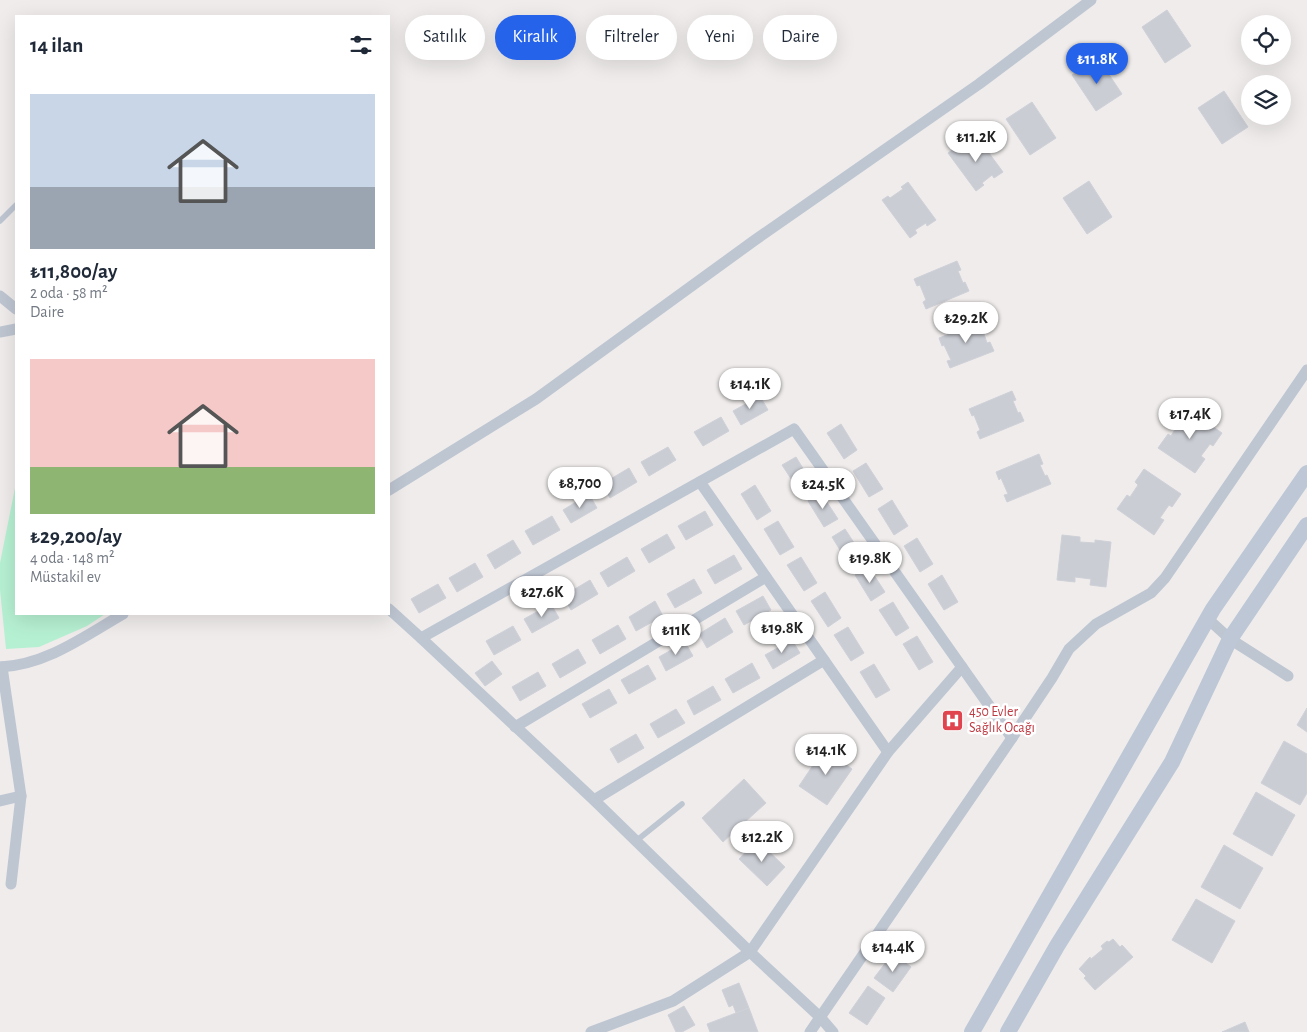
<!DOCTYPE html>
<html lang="tr">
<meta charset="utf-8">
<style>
:root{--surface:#fff;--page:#f2f2f3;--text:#1f2937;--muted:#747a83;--accent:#2563eb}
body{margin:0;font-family:"Alegreya Sans",sans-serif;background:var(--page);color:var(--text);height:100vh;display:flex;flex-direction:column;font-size:19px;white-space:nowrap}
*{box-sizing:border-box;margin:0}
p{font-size:16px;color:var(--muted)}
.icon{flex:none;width:28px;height:28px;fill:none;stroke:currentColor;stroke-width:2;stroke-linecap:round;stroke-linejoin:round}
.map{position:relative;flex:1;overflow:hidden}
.sheet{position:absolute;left:15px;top:15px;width:375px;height:600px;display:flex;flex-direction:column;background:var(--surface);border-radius:0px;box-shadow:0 5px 20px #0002}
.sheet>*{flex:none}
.guide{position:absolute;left:405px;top:15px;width:475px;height:45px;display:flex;gap:10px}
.tools{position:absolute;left:1241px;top:15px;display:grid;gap:10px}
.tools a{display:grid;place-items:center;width:50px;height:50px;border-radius:50%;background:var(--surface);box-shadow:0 5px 20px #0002;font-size:25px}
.price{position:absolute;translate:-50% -42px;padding:0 11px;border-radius:18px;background:#fff;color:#222;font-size:16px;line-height:32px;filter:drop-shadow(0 1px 2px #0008)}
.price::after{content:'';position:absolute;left:50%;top:30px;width:15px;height:11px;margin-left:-8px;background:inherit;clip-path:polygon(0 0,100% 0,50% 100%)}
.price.on{background:var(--accent);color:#fff}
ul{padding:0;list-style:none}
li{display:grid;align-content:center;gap:10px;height:265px;padding:0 15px}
li span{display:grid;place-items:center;height:155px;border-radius:0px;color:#555}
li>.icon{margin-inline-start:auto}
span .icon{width:90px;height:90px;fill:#fffc;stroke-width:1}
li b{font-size:21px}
h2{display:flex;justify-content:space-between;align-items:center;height:60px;padding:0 15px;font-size:21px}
.tag{padding:0 18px;border-radius:22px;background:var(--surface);box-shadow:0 5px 20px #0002;font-size:18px;line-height:45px}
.tag.on{background:var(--accent);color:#fff}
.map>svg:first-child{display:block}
</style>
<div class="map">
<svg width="1307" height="1032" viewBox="0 0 1307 1032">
<rect width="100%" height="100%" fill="#efeceb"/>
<path fill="#b6f0d2" d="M16,483V614H105L87,626L39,647L6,649L0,590V563Z"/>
<g fill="#cacdd4" stroke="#cfd1d8">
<path d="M1167,10L1191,46L1165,63L1142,27Z"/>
<path d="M1098,58L1122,94L1096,111L1072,75Z"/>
<path d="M1224,91L1248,127L1222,144L1198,108Z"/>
<path d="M1032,102L1056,138L1030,155L1006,119Z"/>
<path d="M975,134L1003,172L994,178L992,175L982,183L984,185L976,191L948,153L955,148L957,151L970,141L968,139Z"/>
<path d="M1089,181L1112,217L1087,234L1063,198Z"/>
<path d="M908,182L936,220L927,226L926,223L915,230L917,233L910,238L882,200L888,196L890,198L903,189L901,187Z"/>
<path d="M957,261L961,270L958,271L963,283L965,282L969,291L926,309L923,302L926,300L920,285L917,286L914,279Z"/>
<path d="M982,321L986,330L983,331L987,343L990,342L994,351L950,368L947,361L951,360L944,345L942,346L939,338Z"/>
<path d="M1012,391L1016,400L1013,401L1018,413L1020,412L1024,421L980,439L977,432L980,430L974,415L972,416L969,409Z"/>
<path d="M760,396L768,410L741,425L733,411Z"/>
<path d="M1185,407L1222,433L1213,446L1210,444L1201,456L1205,459L1195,473L1158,448L1168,434L1171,436L1179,423L1176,421Z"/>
<path d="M721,417L729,431L703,446L694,432Z"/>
<path d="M841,424L857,450L844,459L827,433Z"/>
<path d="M668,447L676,460L649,476L641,462Z"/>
<path d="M1039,454L1043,464L1040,465L1045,476L1047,475L1051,484L1007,502L1004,495L1008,494L1001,478L999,480L996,472Z"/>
<path d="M796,457L812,483L799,491L782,465Z"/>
<path d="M866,463L883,489L869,497L853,471Z"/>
<path d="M629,468L637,482L610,498L602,484Z"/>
<path d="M1144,469L1181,494L1172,507L1169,505L1160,518L1164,520L1154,535L1117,509L1127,495L1130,497L1138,485L1135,482Z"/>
<path d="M755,485L771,511L757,520L741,494Z"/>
<path d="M821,493L838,519L824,527L808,501Z"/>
<path d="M589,494L597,508L571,523L563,510Z"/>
<path d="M892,500L908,526L894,535L878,509Z"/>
<path d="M705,511L713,525L686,540L678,526Z"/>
<path d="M552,516L560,530L533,545L525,531Z"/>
<path d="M778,521L794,547L780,555L764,529Z"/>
<path d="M845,529L862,555L848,563L832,537Z"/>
<path d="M667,534L675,548L649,563L641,549Z"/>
<path d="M1062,535L1080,537V542L1095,543V540L1111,542L1106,587L1090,585L1091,579L1075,577V582L1057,580Z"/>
<path d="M917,538L933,564L920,572L904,546Z"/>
<path d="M513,540L521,553L495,569L487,555Z"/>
<path d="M734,555L742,569L715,584L707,570Z"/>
<path d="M627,557L635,571L608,587L600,573Z"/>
<path d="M801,557L817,583L804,591L787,565Z"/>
<path d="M475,563L483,577L457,592L449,578Z"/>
<path d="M868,566L885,592L871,601L855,575Z"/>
<path d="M942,575L958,602L944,610L928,584Z"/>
<path d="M694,579L702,593L675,608L667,594Z"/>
<path d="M590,580L598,594L571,610L563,596Z"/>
<path d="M438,584L446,598L419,613L411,599Z"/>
<path d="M825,592L841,618L828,627L811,601Z"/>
<path d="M763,596L771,610L744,625L736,611Z"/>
<path d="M655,601L663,616L636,631L629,617Z"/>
<path d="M893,602L909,628L896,636L879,610Z"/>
<path d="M551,604L559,618L532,633L524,619Z"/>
<path d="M725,618L733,632L707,648L699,634Z"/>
<path d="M618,625L626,639L600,654L592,640Z"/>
<path d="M513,626L521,640L494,655L486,641Z"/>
<path d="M848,627L864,653L851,661L834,635Z"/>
<path d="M917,636L933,662L919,670L903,644Z"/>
<path d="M792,640L800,653L773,669L765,655Z"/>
<path d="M685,642L693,656L666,671L659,657Z"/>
<path d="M578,649L586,663L560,678L552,664Z"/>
<path d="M492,661L502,674L485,686L475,673Z"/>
<path d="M752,663L760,678L733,693L725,679Z"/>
<path d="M874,664L890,690L876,698L860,672Z"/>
<path d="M648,665L656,679L629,694L621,680Z"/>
<path d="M538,672L546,686L520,701L512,687Z"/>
<path d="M713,686L721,700L694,715L687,701Z"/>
<path d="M609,689L617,703L590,718L582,704Z"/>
<path d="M1307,708V732L1297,725Z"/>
<path d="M676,709L685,723L658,738L650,724Z"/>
<path d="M636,734L644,748L618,763L610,749Z"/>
<path d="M1284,741L1307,754V793L1300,805L1261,783Z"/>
<path d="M824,749L835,756L837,752L847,758L844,763L852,769L827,805L799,786Z"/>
<path d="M744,779L766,803L723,842L702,818Z"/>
<path d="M1256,792L1295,815L1272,856L1233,834Z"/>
<path d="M757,840L785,867L767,886L739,859Z"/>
<path d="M1224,845L1263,868L1240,909L1201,887Z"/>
<path d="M1196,899L1235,921L1212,963L1172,940Z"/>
<path d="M1113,939L1120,947L1122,945L1133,957L1095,990L1084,978L1086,976L1079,969L1090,957L1091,959L1103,949L1101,946L1107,941L1109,942Z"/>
<path d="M893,953L911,967L893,992L874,978Z"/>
<path d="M739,983L749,1008L736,1013L733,1005L729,1007L722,990Z"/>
<path d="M868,986L885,998L867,1025L849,1013Z"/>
<path d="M684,1006L695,1025L682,1032H676L668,1015Z"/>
<path d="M749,1008L758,1032H710L707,1024Z"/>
<path d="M1245,1022L1249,1032H1222Z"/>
</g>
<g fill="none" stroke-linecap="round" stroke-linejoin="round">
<g stroke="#bec6d2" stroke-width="5.5">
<path d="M0,221L16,205"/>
<path d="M636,841L682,804"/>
</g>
<g stroke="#bec6d2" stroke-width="11">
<path d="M0,296L16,309"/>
<path d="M0,332L16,329"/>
<path d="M700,482L888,752"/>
<path d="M389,490L536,399L755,240L979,84L1091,0"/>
<path d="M389,609L421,638"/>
<path d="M1208,619L1230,639L1288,676"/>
<path d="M0,667C46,665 85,636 123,614"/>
<path d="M2,667L21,796L11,884"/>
<path d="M515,727L766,577"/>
<path d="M594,800L824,660"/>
<path d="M0,801L21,796"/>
<path d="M591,1032L673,1001L750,952L888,752L962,667"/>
<path d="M810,1032L1012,738L1052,678L1069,649L1096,624L1151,593L1165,578L1307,370"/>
<path d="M833,1032L820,1017L750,952L594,800L421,638L794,429L1012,738"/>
</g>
<g stroke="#bdc7d6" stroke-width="16">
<path d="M972,1032L1213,609L1307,473"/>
<path d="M1008,1032L1057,946L1172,762L1230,639L1307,525"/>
</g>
</g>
<defs>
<symbol id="hospital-square" viewBox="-11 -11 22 22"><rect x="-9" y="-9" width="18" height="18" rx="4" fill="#e0444e" stroke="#fff"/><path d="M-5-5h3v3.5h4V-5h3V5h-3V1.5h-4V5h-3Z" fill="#fff"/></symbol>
</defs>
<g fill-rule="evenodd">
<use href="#hospital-square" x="940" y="708" width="25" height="25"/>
</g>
<g text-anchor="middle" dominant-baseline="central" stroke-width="5" stroke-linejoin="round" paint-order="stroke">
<g font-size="14" fill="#be3a42" stroke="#fff" text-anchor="start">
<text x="969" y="712">450 Evler<tspan x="969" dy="16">Sağlık Ocağı</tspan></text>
</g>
</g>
</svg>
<div class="tools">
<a><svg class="icon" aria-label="locate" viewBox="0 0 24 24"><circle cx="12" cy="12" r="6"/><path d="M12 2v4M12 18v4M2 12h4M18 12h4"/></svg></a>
<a><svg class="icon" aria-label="layers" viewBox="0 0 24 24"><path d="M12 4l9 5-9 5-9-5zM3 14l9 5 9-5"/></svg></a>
</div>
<b class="price on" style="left:1097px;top:85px">₺11.8K</b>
<b class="price" style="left:976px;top:163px">₺11.2K</b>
<b class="price" style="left:966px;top:344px">₺29.2K</b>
<b class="price" style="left:750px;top:410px">₺14.1K</b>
<b class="price" style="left:1190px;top:440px">₺17.4K</b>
<b class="price" style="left:580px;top:509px">₺8,700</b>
<b class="price" style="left:823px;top:510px">₺24.5K</b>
<b class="price" style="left:870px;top:584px">₺19.8K</b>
<b class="price" style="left:542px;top:618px">₺27.6K</b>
<b class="price" style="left:782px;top:654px">₺19.8K</b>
<b class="price" style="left:676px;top:656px">₺11K</b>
<b class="price" style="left:826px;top:776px">₺14.1K</b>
<b class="price" style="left:762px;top:863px">₺12.2K</b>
<b class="price" style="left:893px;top:973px">₺14.4K</b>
<div class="guide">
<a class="tag">Satılık</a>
<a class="tag on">Kiralık</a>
<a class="tag">Filtreler</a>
<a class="tag">Yeni</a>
<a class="tag">Daire</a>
</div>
<section class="sheet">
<h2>14 ilan<svg class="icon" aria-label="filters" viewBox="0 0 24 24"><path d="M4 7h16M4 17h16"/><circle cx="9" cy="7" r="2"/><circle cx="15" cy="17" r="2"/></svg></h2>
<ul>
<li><span style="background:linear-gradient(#c9d6e8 60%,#9aa5b1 0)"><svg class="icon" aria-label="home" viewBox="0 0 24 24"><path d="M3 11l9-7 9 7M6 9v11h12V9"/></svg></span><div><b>₺11,800/ay</b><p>2 oda · 58 m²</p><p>Daire</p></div></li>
<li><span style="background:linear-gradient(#f6c9c9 70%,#8fb573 0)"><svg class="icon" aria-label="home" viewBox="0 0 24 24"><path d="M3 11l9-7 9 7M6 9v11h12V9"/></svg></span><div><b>₺29,200/ay</b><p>4 oda · 148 m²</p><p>Müstakil ev</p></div></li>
</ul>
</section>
</div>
